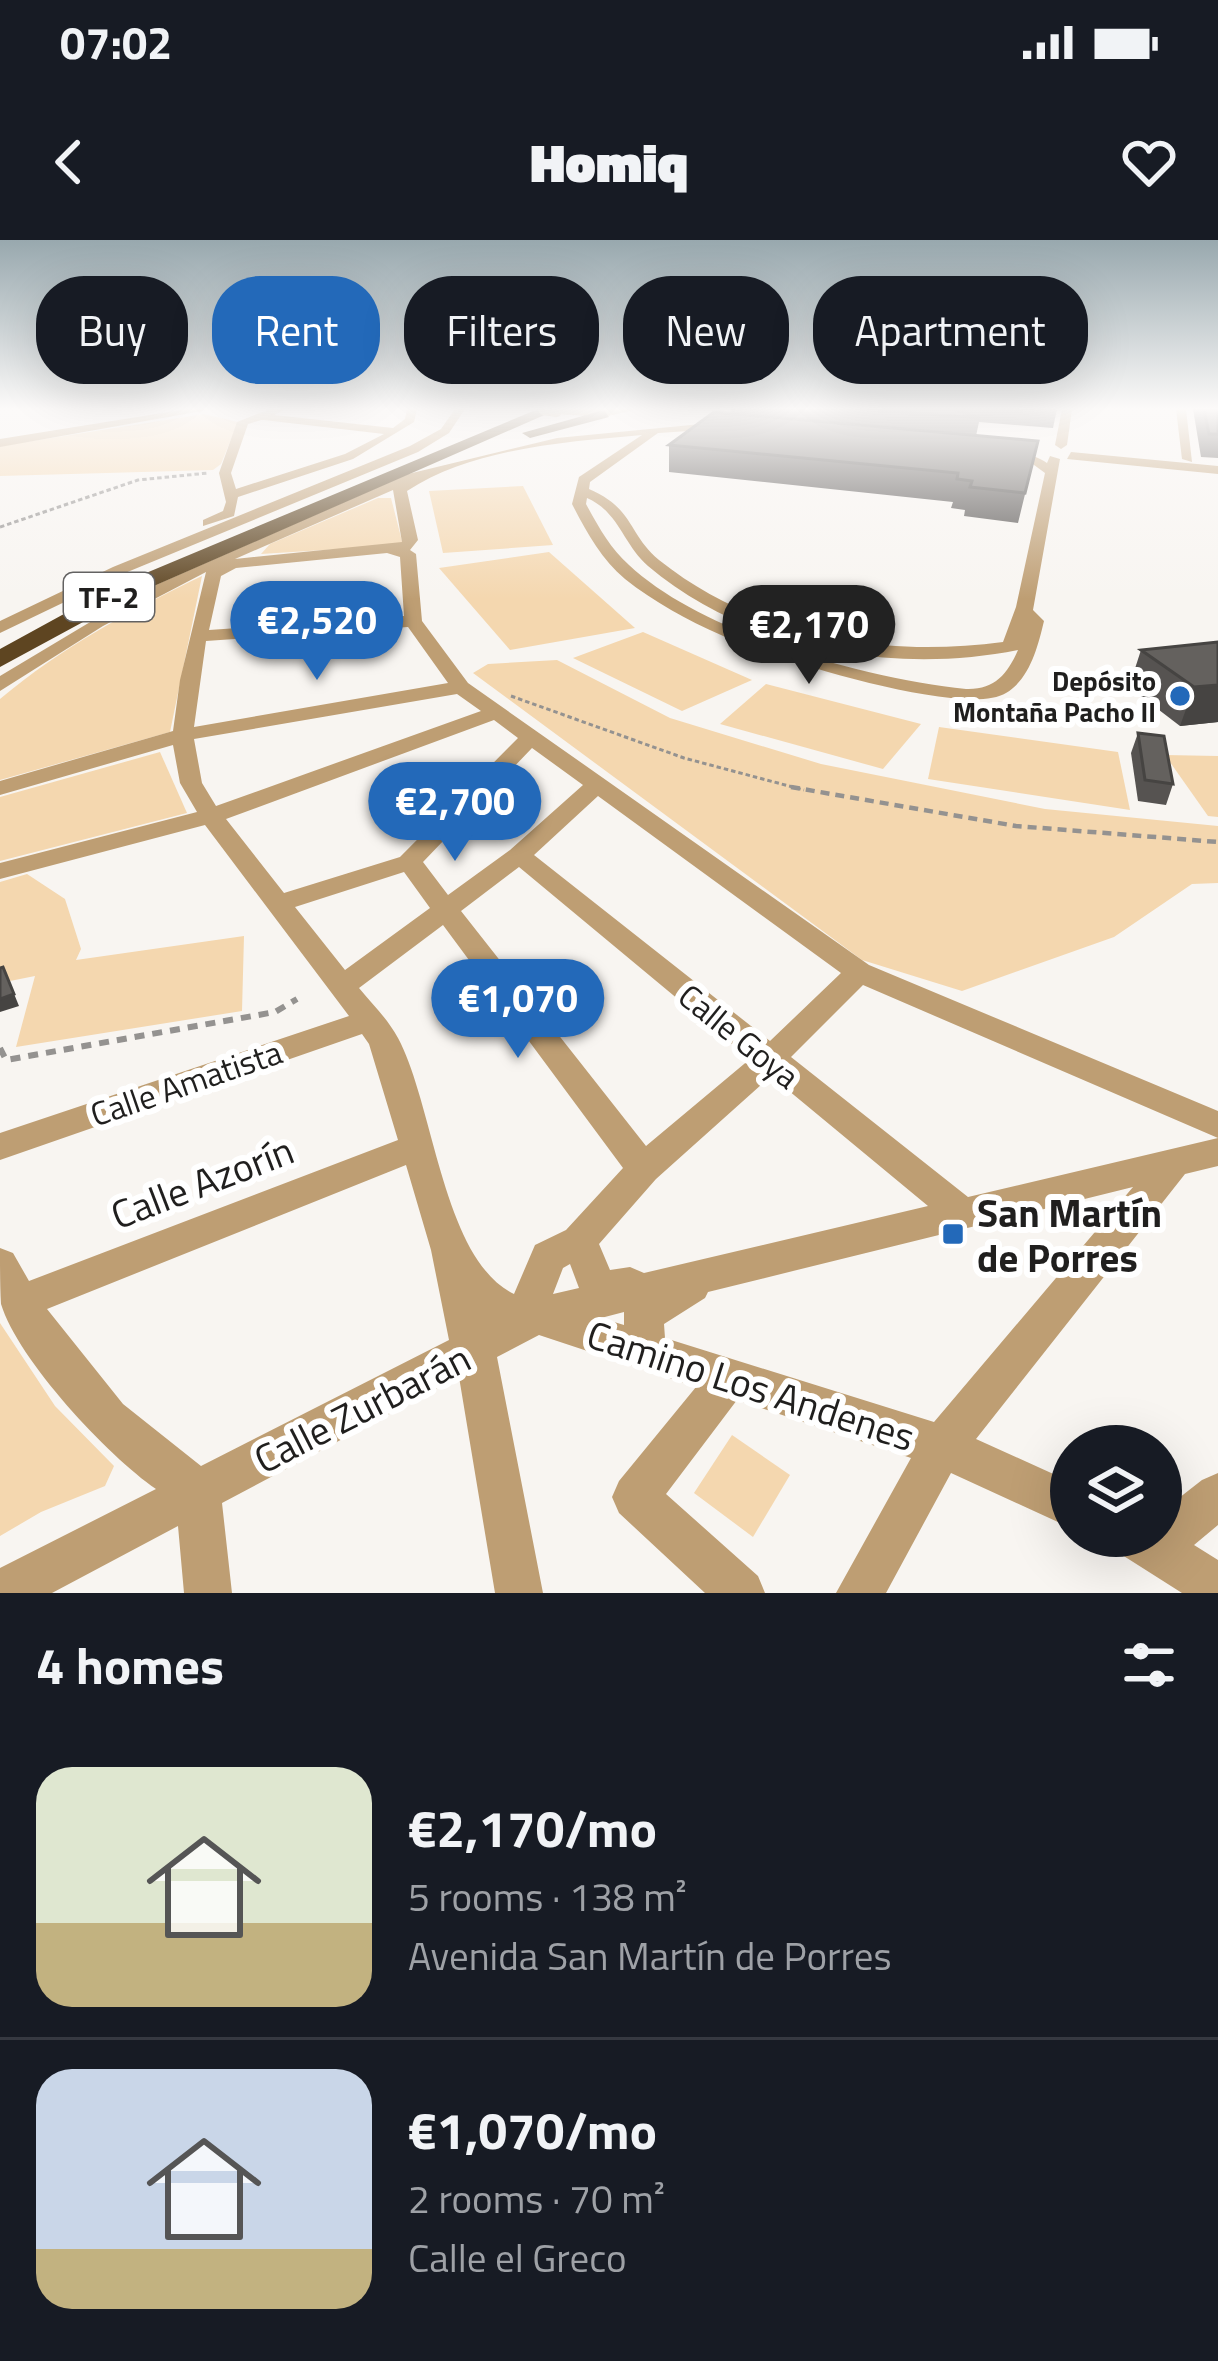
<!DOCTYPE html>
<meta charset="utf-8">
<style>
:root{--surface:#171b24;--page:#20242c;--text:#f1f3f6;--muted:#9ea1a6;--line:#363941;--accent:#2369b9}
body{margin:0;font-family:"Titillium Web",sans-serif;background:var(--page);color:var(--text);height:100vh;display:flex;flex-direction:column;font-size:45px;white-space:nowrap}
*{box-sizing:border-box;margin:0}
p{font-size:39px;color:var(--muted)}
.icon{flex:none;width:66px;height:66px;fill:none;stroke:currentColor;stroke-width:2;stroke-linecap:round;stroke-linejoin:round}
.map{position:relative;height:1353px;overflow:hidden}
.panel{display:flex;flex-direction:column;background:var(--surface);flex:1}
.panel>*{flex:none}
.guide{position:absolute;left:36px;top:36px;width:1146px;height:108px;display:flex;gap:24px}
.tools{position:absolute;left:1050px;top:1185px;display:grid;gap:24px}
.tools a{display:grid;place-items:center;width:132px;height:132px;border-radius:50%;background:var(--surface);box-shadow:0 12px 48px #0002;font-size:60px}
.price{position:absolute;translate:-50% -102px;padding:0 27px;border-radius:42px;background:var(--accent);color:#fff;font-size:39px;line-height:78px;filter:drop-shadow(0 3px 6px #0008)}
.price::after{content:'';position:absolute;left:50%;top:72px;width:36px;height:27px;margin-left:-18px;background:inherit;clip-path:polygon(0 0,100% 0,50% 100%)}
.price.current{background:#222;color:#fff}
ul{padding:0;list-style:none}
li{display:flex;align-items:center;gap:36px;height:300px;padding:0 36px}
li+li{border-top:3px solid var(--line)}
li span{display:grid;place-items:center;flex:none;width:336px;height:240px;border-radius:36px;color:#555}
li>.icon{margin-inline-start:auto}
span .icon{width:144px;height:144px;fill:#fffc;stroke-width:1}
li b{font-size:51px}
h2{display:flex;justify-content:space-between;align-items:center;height:144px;padding:0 36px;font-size:51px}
.tag{padding:0 42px;border-radius:48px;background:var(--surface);box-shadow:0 12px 48px #0002;font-size:42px;line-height:108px}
.tag.current{background:var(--accent);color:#fff}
.status{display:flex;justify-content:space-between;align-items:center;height:84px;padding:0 60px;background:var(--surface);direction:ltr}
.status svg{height:33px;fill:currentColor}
header{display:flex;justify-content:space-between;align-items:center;height:156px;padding:0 36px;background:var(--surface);font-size:54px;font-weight:800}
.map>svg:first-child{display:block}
</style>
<div class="status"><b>07:02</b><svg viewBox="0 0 49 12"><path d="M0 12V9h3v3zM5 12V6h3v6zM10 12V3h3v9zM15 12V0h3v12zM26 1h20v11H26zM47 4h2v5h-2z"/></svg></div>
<header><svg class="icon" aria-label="back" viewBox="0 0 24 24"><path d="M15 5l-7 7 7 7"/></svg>Homiq<svg class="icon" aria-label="heart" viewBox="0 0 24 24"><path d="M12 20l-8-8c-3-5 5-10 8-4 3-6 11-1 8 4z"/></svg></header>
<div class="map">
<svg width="1218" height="1353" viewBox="0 0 1218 1353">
<rect width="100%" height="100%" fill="#f8f5f1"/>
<g fill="#f4d7af">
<path d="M204,174L238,182L221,224L213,230L0,236V206Z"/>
<path d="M523,246L553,305L443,313L429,251Z"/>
<path d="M378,258H391L403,305L261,314L270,304Z"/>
<path d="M549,312L635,388L510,410L439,328Z"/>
<path d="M202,336L170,492L0,540V459C62,407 129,371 202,336Z"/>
<path d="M643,392L752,440L682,471L573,418Z"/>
<path d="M557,420L670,478L821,524L1045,569L1218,586V643L1192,644L1114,697L962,751L862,720L473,433L488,424Z"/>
<path d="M766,444L921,484L883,529L720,484Z"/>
<path d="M939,487L1118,512L1130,570L928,539Z"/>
<path d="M160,512L187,573L0,621V557Z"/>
<path d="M1165,515L1218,516V577L1208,576Z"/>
<path d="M27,634L65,659L81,709L76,720L244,696L242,771L16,807L35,736L0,743V642Z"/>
<path d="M0,1083L55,1166L114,1226L105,1246L41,1272L0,1296Z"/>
<path d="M732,1195L790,1235L753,1297L694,1253Z"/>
</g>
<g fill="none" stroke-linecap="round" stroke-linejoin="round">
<g stroke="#949290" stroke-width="3" stroke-dasharray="4.5 3" stroke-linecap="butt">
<path d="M0,287L138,240L208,233"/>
<path d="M511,456L684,518L804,550"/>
</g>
<path stroke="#949290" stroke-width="4.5" stroke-dasharray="9 6" stroke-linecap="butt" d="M791,547L1016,586L1218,602"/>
<path stroke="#949290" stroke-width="6" stroke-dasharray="10 8" stroke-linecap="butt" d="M0,808L6,820L275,772L297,759"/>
<g fill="#be9e73" fill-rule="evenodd">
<path d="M187,169H213L0,207V199Z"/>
<path d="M270,169H286L274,175L393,188L405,179L407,169H417L414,182L353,219L238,257L234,276L203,286V280L223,271L226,262L219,233L237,182ZM261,180H264L384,194L345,214L236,249L231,233L248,184Z"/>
<path d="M455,169H465L449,193L418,212L125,333L0,393V381L113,327L410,206L441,189Z"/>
<path d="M552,169H638L604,177L556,174Z"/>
<path d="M1062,169H1072L1067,205L1061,209L1055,205Z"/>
<path d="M1176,169H1186L1192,222L1182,219Z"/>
<path d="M701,184L737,188L658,193L590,242L589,249C635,269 627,293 659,320C757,398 883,418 1003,402L1016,367L1045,233L1030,222L990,214C1004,207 1033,213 1047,223L1050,216L1060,219L1033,370L1044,381C1038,406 1030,439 1006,453C964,479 768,417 721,395C687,380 654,362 625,339C601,319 586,291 572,264L579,237L642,195C565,202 473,208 407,251L418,300L410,310L416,314L422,381L468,443L869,725L1218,871V898L863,745L791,817L968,957L1218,898V926L1185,934L976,1199L1071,1242V1288L951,1233L886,1353H836L911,1218L737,1160L666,1254L758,1336L765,1353H705L619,1273L612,1257L619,1241L696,1147L539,1095L497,1117L543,1353H495L459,1137L222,1263L232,1353H184L178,1286L52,1353H0V1328L156,1249C108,1216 18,1120 1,1064C0,1048 0,1026 0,1008L13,1013L29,1041L398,900L369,804L362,794L0,920V893L349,776L205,585L0,639V623L197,572L180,543L173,505L0,555V541L173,491L180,440L206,332L103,386L0,451V436L142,351L408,234L557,198ZM393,250L402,302L235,319ZM587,258C619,272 623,304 648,326C747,410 894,435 1018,410C1007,435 994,450 966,449C865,438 704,395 629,325C610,308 598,286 586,264ZM387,313L400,317L404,376L209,390L221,336L236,328ZM408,387L448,443L194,487L206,401ZM457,454L481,471L216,566L202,543L194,499ZM494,480L518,498L400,617L284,653L226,579ZM532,508L583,545L510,610L448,655L423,622ZM598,556L841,733L770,801L534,615ZM519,627L750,819L646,906L461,671ZM404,632L430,668L345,730L295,667ZM443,685L623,928L566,990L535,1005L514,1054C443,1020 434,865 398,798C387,778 373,765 359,748ZM771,836L928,966L644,1033L630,1027L610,1030L599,1004L656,939ZM406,925L431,1010L449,1100L201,1226L123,1164L47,1069ZM1133,947L934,1182L665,1098L664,1084L705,1058L708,1052ZM570,1024L579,1048L553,1054L563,1028ZM624,1072V1085L601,1078Z"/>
<path d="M1071,212L1218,226V234L1067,219Z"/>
<path d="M1218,1233V1285L1194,1305L1218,1320V1353H1182L1119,1313L1113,1296H1161V1272L1202,1240Z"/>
</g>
<g fill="#5e4521" fill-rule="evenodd">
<path d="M538,169H558L131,356L0,427V409L115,346Z"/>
<path d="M604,170L609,177L530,198L522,193Z"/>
</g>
<path stroke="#be9e73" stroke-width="12" d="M544,169L556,171"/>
</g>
<g fill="#565351">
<path d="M731,169H1057L1053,188L979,182L976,196L1038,201L1018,283L964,276L965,270L951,268L953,262L669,232V205L730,173Z"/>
<path d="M1193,169H1218V218L1201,217Z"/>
<path d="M1218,402V482L1180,486L1129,447L1141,410Z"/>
<path d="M1138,493L1173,544L1166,565L1138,561L1131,513Z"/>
</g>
<g fill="#464442">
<path d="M1218,445V482L1180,486L1194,447Z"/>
<path d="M8,739L19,766L0,772V759Z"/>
</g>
<g fill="#64615e" stroke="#464442" stroke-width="3">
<path d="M862,169H953L980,178Z"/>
<path d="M1204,169H1218V194H1209Z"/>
<path d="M714,172L1038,201L1025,253L970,247L972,241L957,239L958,233L669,205Z"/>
<path d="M1218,402V445L1194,447L1141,410Z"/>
<path d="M1138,493L1164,496L1173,544L1145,540Z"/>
<path d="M3,727L14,754L0,759V728Z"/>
</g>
<linearGradient id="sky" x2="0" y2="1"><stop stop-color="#98a8ae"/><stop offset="0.47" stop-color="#fcfaf9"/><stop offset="1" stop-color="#fcfaf9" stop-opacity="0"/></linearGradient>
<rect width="1218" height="359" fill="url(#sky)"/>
<g fill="#2369b9" stroke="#fff" stroke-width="4.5">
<circle cx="1180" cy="456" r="12"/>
<rect x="941" y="982" width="24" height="24" rx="6"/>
</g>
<g text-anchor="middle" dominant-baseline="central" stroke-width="12" stroke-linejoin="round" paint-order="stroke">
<g font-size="27" font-weight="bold" fill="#201f1e" stroke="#fff" text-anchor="end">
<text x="1156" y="440">Depósito<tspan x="1156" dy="31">Montaña Pacho II</tspan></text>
</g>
<rect fill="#fff" stroke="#636262" stroke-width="3" x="64" y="333" width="90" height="48" rx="9"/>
<g font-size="30" font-weight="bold" fill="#201f1e">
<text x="109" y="357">TF-2</text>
</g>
<g font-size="33" fill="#201f1e" stroke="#fff">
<text transform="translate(739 796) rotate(39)">Calle Goya</text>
<text transform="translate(186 843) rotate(-19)">Calle Amatista</text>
</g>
<g font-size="39" fill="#201f1e" stroke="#fff">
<text transform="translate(202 942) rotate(-21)">Calle Azorín</text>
<text transform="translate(751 1145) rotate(18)">Camino Los Andenes</text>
<text transform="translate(362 1168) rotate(-27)">Calle Zurbarán</text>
</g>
<g font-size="39" font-weight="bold" fill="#201f1e" stroke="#fff" text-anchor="start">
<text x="977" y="972">San Martín<tspan x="977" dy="45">de Porres</tspan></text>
</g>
</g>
</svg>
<div class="tools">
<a><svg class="icon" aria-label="layers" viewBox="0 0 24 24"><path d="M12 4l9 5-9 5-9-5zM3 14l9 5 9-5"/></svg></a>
</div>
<b class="price" style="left:317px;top:443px">€2,520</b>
<b class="price current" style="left:809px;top:447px">€2,170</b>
<b class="price" style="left:455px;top:624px">€2,700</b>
<b class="price" style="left:518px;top:821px">€1,070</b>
<div class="guide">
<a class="tag">Buy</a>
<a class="tag current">Rent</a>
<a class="tag">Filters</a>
<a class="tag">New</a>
<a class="tag">Apartment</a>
</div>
</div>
<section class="panel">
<h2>4 homes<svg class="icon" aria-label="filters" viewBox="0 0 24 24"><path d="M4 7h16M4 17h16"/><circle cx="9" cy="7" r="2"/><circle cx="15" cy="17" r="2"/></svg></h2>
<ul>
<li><span style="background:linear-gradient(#dfe7d0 65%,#c2b280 0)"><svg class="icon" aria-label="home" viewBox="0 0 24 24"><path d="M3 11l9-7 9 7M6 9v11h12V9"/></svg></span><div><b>€2,170/mo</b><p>5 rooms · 138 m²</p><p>Avenida San Martín de Porres</p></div></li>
<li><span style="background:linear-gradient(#c9d6e8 75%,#c2b280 0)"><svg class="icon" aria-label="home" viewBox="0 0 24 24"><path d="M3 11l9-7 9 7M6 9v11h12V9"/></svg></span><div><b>€1,070/mo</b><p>2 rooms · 70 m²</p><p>Calle el Greco</p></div></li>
</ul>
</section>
